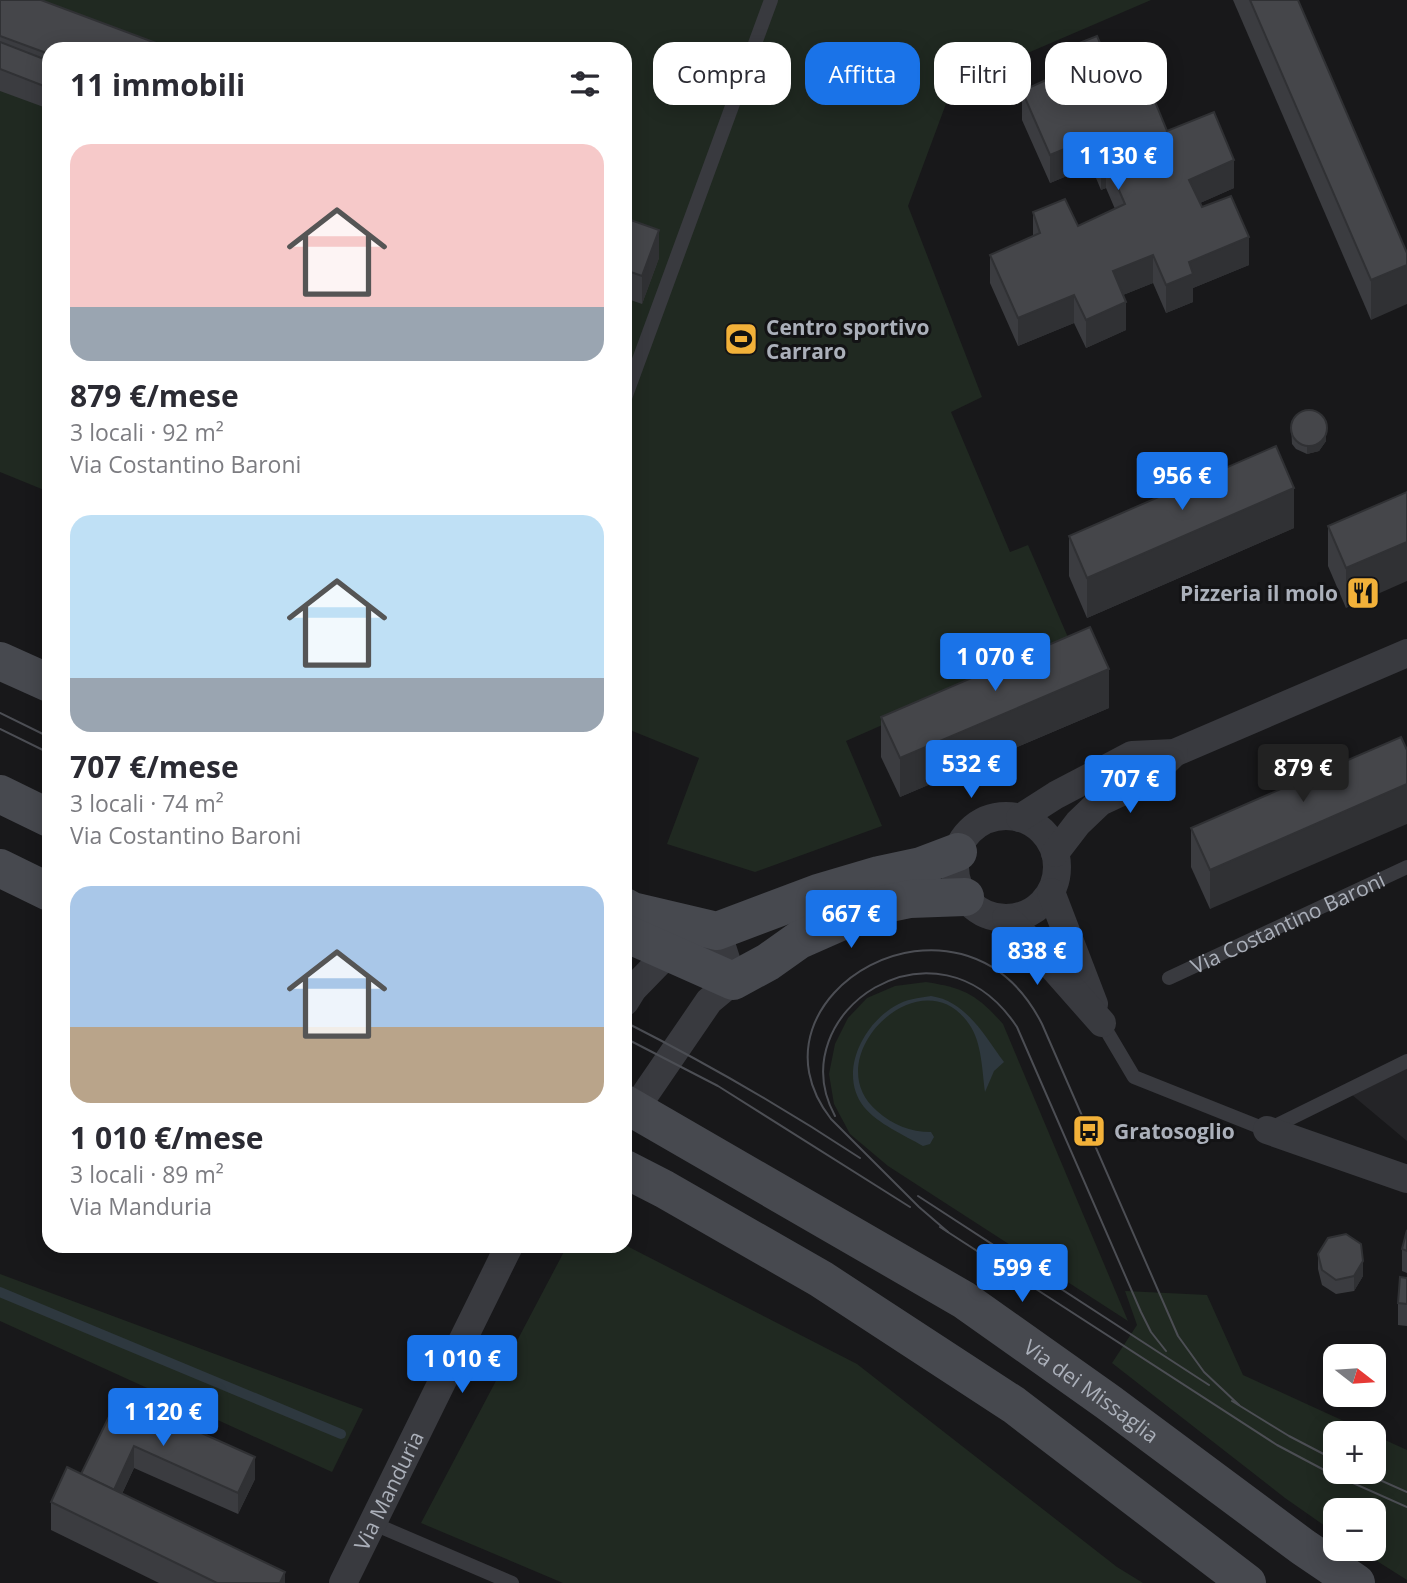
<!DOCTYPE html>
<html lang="it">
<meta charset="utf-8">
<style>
:root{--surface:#fff;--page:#f2f2f3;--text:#2b2b33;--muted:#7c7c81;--accent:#1a73e8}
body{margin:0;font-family:"Open Sans",sans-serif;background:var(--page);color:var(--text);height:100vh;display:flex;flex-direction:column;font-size:26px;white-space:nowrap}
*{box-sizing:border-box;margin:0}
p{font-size:23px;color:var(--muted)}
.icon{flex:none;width:38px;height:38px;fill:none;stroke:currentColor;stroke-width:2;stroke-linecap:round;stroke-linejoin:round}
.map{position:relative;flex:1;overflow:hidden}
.sheet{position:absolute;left:42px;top:42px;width:590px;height:1211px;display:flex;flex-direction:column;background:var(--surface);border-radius:21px;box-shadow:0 4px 18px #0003}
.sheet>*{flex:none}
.top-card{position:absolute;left:653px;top:42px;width:649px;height:63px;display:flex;gap:14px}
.needle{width:46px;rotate:107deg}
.tools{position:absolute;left:1323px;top:1344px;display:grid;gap:14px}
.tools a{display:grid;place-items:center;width:63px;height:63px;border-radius:14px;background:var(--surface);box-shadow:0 4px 18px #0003;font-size:35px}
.price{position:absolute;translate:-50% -60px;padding:0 16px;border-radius:7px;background:var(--accent);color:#fff;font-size:23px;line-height:46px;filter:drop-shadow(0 2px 4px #0008)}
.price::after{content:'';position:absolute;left:50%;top:42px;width:21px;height:16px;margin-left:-10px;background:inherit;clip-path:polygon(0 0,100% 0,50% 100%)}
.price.on{background:#222;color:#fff}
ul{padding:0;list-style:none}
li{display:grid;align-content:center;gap:14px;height:371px;padding:0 28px}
li span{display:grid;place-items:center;height:217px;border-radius:21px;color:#555}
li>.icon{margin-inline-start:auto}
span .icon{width:126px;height:126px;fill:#fffc;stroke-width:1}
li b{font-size:30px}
h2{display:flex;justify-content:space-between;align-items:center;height:84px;padding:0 28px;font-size:30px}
.chip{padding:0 24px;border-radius:21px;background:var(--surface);box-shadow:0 4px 18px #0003;font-size:24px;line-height:63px}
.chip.on{background:var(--accent);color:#fff}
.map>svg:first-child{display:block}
</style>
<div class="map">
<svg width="1407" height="1583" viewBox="0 0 1407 1583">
<rect width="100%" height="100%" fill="#18181a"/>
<path fill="#242427" d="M1407,1061V1141L1345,1089Z"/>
<g fill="#202921">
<path d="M0,0H1151L953,85L908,206L982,397L951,412L1010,552L1028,545L1070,642L846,741L882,826L755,872L667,844L699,758L625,728V49H49V492L0,472Z"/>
<path d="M926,982C965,988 977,995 1003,1024L1128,1321L888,1166L850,1134L834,1104L829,1074L835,1044L848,1018L867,998L895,986Z"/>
<path d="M625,1245L857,1364L1117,1567L1143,1583H563L421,1523L567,1246Z"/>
<path d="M0,1274L363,1409L332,1472L0,1321Z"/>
<path d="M1125,1291L1207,1295L1243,1375L1370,1433H1335V1472H1374V1435L1407,1450V1580L1358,1549H1374V1510H1335V1533L1285,1498L1112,1363L1137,1325Z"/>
</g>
<path fill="#2e383f" d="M931,996C966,1001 984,1035 1004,1062L994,1071L985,1092C982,1071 982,1042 969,1024C921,954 815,1058 877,1111C893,1125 910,1132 931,1132L934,1137L930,1144L923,1146C904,1135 878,1124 864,1107C838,1074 862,1025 895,1006C906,999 918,998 931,996Z"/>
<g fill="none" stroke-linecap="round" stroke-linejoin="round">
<path stroke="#2e383f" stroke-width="10" d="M0,1292L341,1434"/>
<g stroke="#393a3f" stroke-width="14">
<path d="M625,398L771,0"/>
<path id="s1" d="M1169,978L1407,867"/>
<path d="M1102,1023L1134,1077L1267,1130L1407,1061"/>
<path d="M372,1523L512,1583"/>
</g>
<g stroke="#393a3f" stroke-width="28">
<circle cx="1006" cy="867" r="51"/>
<path d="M1020,818L1056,795L1132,755L1174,753L1407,653"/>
<path d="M1055,853L1078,823L1100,802L1147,780L1174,753"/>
<path d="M1051,892L1094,1004"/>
<path d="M1006,918L1026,937L1102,1023"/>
<path d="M625,1002L633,989L667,954L717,931L733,981L709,1001L635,1109L625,1113"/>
<path d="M1267,1130L1407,1179"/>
<path id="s2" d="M343,1583L509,1246"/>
</g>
<g stroke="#47494f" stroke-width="38">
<path d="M0,661L49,683"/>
<path d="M0,794L49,818"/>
<path d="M0,868L49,892"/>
<path d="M625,907L632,911L717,931L818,893L879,875L921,866L958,852"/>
<path d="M625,933L733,981L768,962L799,940L876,906L910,899L965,897"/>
<path id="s3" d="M625,1104L964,1300L1108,1402L1303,1547L1356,1583"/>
<path d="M625,1169L664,1189L821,1279L1014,1405L1247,1583"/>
</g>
<g stroke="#4c4e54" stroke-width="2">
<path d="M0,713L49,737"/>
<path d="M0,729L49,753"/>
<path d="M625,1022C706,1063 784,1108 860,1158"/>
<path d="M625,1038L718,1086L910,1207"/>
<path d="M835,1116C779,1013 937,906 1017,1027L1141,1312L1151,1332L1166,1351"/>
<path d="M918,1196L1209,1385"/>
<path d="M940,1227L1277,1445L1326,1471L1407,1507"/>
<path d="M948,1232L919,1207L831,1119C735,996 961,864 1042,1024L1178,1336L1204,1372L1239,1405"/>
<path d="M1232,1401L1289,1436L1335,1460"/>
<path d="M1362,1472L1407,1492"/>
</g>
</g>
<g fill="#3b3c40">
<path d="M0,0L49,49V109L0,91Z"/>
<path d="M1233,0H1298L1407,253L1371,320Z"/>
<path d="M1064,49L1121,92L1234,188L1200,203L1202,207L1249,265L1193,288V302L1166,313L1153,283L1123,295L1126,330L1086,348L1074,323L1018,346L990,283V255L1033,236V212L1078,226L1115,209L1106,188L1101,190L1091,166L1050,183L1022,120V91L1064,72Z"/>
<path d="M625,218L659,258L642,304L625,298Z"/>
<path d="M1291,425L1326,441L1319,451L1307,454L1296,449L1292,444Z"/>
<path d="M1407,492L1346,608L1328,566V526Z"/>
<path d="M1294,528L1087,618L1069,576V536Z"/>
<path d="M1109,708L900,797L881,757V717Z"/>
<path d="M1407,750L1210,909L1191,867V828Z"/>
<path d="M1407,1230V1273L1402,1271V1249Z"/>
<path d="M1318,1254L1363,1276L1354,1291L1336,1294L1322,1285L1318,1269Z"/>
<path d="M1407,1278V1326L1398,1325V1303Z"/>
<path d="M119,1396L255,1479L238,1514L134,1468L122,1494L285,1583H159L51,1530V1502L81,1474Z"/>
</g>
<g fill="#303134">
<path d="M1091,138V166L1050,183V155Z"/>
<path d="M1106,160V188L1101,190V162Z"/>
<path d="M1234,160V188L1189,208V180Z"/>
<path d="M659,230V258L642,304V276Z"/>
<path d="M1249,237V265L1193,288V302L1166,313V285L1189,262Z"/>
<path d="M1153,255V283L1113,299V271Z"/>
<path d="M1407,265V304L1371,320V280Z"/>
<path d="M1074,295V323L1018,346V318Z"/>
<path d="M1126,302V330L1086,348V320Z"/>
<path d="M1326,434V441L1319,451L1307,454V446Z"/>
<path d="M1294,488V528L1087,618V578Z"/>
<path d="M1407,542V581L1346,608V568Z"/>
<path d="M1109,669V708L900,797V758Z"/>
<path d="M1407,784V824L1210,909V870Z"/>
<path d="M1363,1261V1276L1354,1291V1276Z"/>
<path d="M134,1446V1468L111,1517V1495Z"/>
<path d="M255,1457V1479L238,1514V1493Z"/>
<path d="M285,1572V1583H280Z"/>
</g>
<g fill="#45464a" stroke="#303134" stroke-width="2">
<path d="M0,0H41L172,49H49V54L0,36Z"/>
<path d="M1250,0H1298L1407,253V265L1371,280Z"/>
<path d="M1097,36L1121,92L1147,82L1167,131L1214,112L1234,160L1189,180L1202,207L1231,196L1249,237L1189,262L1193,274L1166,285L1153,255L1113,271L1126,302L1086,320L1074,295L1018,318L990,255L1040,233L1033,212L1065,199L1078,226L1125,204L1106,160L1101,162L1091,138L1050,155L1022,91L1072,68L1064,49Z"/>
<path d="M0,42L49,61V88L0,69Z"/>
<path d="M625,218L659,230L642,276L625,270Z"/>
<circle cx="1309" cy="428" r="18"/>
<path d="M1276,446L1294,488L1087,578L1069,536Z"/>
<path d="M1407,492V542L1346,568L1328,526Z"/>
<path d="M1090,627L1109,669L900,758L881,717Z"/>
<path d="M1401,737L1407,750V784L1210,870L1191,828Z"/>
<path d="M1407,1230V1251L1402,1249Z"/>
<path d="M1346,1234L1361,1244L1363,1261L1354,1276L1336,1280L1322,1270L1318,1254L1328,1238Z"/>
<path d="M1400,1277L1407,1278V1304L1398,1303Z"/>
<path d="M119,1396L255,1457L238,1493L134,1446L114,1490L81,1474Z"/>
<path d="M67,1467L285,1572L280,1583H217L51,1502Z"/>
</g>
<defs>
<symbol id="stadium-square" viewBox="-11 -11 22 22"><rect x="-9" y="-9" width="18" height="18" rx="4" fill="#f2b139" stroke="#131315"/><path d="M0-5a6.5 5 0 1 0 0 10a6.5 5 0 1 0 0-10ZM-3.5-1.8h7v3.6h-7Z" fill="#111"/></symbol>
<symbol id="restaurant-square" viewBox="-11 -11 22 22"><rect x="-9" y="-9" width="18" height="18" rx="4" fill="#f2b139" stroke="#131315"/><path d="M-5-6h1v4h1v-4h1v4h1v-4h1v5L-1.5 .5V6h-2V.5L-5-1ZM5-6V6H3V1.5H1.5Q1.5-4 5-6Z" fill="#111"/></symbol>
<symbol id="bus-square" viewBox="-11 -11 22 22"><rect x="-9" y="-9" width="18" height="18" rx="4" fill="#f2b139" stroke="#131315"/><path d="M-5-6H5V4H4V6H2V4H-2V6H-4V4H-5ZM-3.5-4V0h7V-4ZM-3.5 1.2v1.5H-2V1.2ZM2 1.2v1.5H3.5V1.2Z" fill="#111"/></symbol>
</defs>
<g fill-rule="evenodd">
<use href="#stadium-square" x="722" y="320" width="38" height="38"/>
<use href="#restaurant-square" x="1344" y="574" width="38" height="38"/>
<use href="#bus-square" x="1070" y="1112" width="38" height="38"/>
</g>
<g text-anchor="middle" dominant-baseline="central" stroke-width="6" stroke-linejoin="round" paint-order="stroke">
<g font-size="21" font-weight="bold" fill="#abb0ba" stroke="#131315" text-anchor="start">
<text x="766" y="327">Centro sportivo<tspan x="766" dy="24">Carraro</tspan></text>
<text x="1338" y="593" text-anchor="end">Pizzeria il molo</text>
<text x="1114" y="1131">Gratosoglio</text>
</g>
<g font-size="21" fill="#abb0ba" stroke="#131315">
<text stroke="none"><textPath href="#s1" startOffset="131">Via Costantino Baroni</textPath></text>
<text stroke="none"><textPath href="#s3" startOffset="548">Via dei Missaglia</textPath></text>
<text stroke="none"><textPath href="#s2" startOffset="103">Via Manduria</textPath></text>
</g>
</g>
</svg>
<div class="tools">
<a><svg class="needle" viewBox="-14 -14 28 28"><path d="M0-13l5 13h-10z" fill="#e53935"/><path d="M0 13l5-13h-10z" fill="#7c7c81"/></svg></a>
<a>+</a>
<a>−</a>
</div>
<b class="price" style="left:1118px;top:192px">1 130 €</b>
<b class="price" style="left:1182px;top:512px">956 €</b>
<b class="price" style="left:995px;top:693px">1 070 €</b>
<b class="price" style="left:971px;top:800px">532 €</b>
<b class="price on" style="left:1303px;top:804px">879 €</b>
<b class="price" style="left:1130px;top:815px">707 €</b>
<b class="price" style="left:851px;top:950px">667 €</b>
<b class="price" style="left:1037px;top:987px">838 €</b>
<b class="price" style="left:1022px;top:1304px">599 €</b>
<b class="price" style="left:462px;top:1395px">1 010 €</b>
<b class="price" style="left:163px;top:1448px">1 120 €</b>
<div class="top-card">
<a class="chip">Compra</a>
<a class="chip on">Affitta</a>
<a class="chip">Filtri</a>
<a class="chip">Nuovo</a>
</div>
<section class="sheet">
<h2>11 immobili<svg class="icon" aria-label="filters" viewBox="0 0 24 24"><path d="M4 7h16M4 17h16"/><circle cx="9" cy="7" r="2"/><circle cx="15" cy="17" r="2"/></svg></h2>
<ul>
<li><span style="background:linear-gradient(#f6c9c9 75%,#9aa5b1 0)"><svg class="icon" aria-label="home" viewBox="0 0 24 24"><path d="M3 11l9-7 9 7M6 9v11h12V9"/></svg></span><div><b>879 €/mese</b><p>3 locali · 92 m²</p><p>Via Costantino Baroni</p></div></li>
<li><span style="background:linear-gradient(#bfe0f5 75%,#9aa5b1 0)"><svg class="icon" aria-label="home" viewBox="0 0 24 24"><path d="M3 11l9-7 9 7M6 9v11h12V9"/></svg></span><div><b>707 €/mese</b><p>3 locali · 74 m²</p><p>Via Costantino Baroni</p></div></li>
<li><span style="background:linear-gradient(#a9c7e8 65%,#b9a48a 0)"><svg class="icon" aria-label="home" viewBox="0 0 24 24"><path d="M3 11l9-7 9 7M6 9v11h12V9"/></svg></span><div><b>1 010 €/mese</b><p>3 locali · 89 m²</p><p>Via Manduria</p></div></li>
</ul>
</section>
</div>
